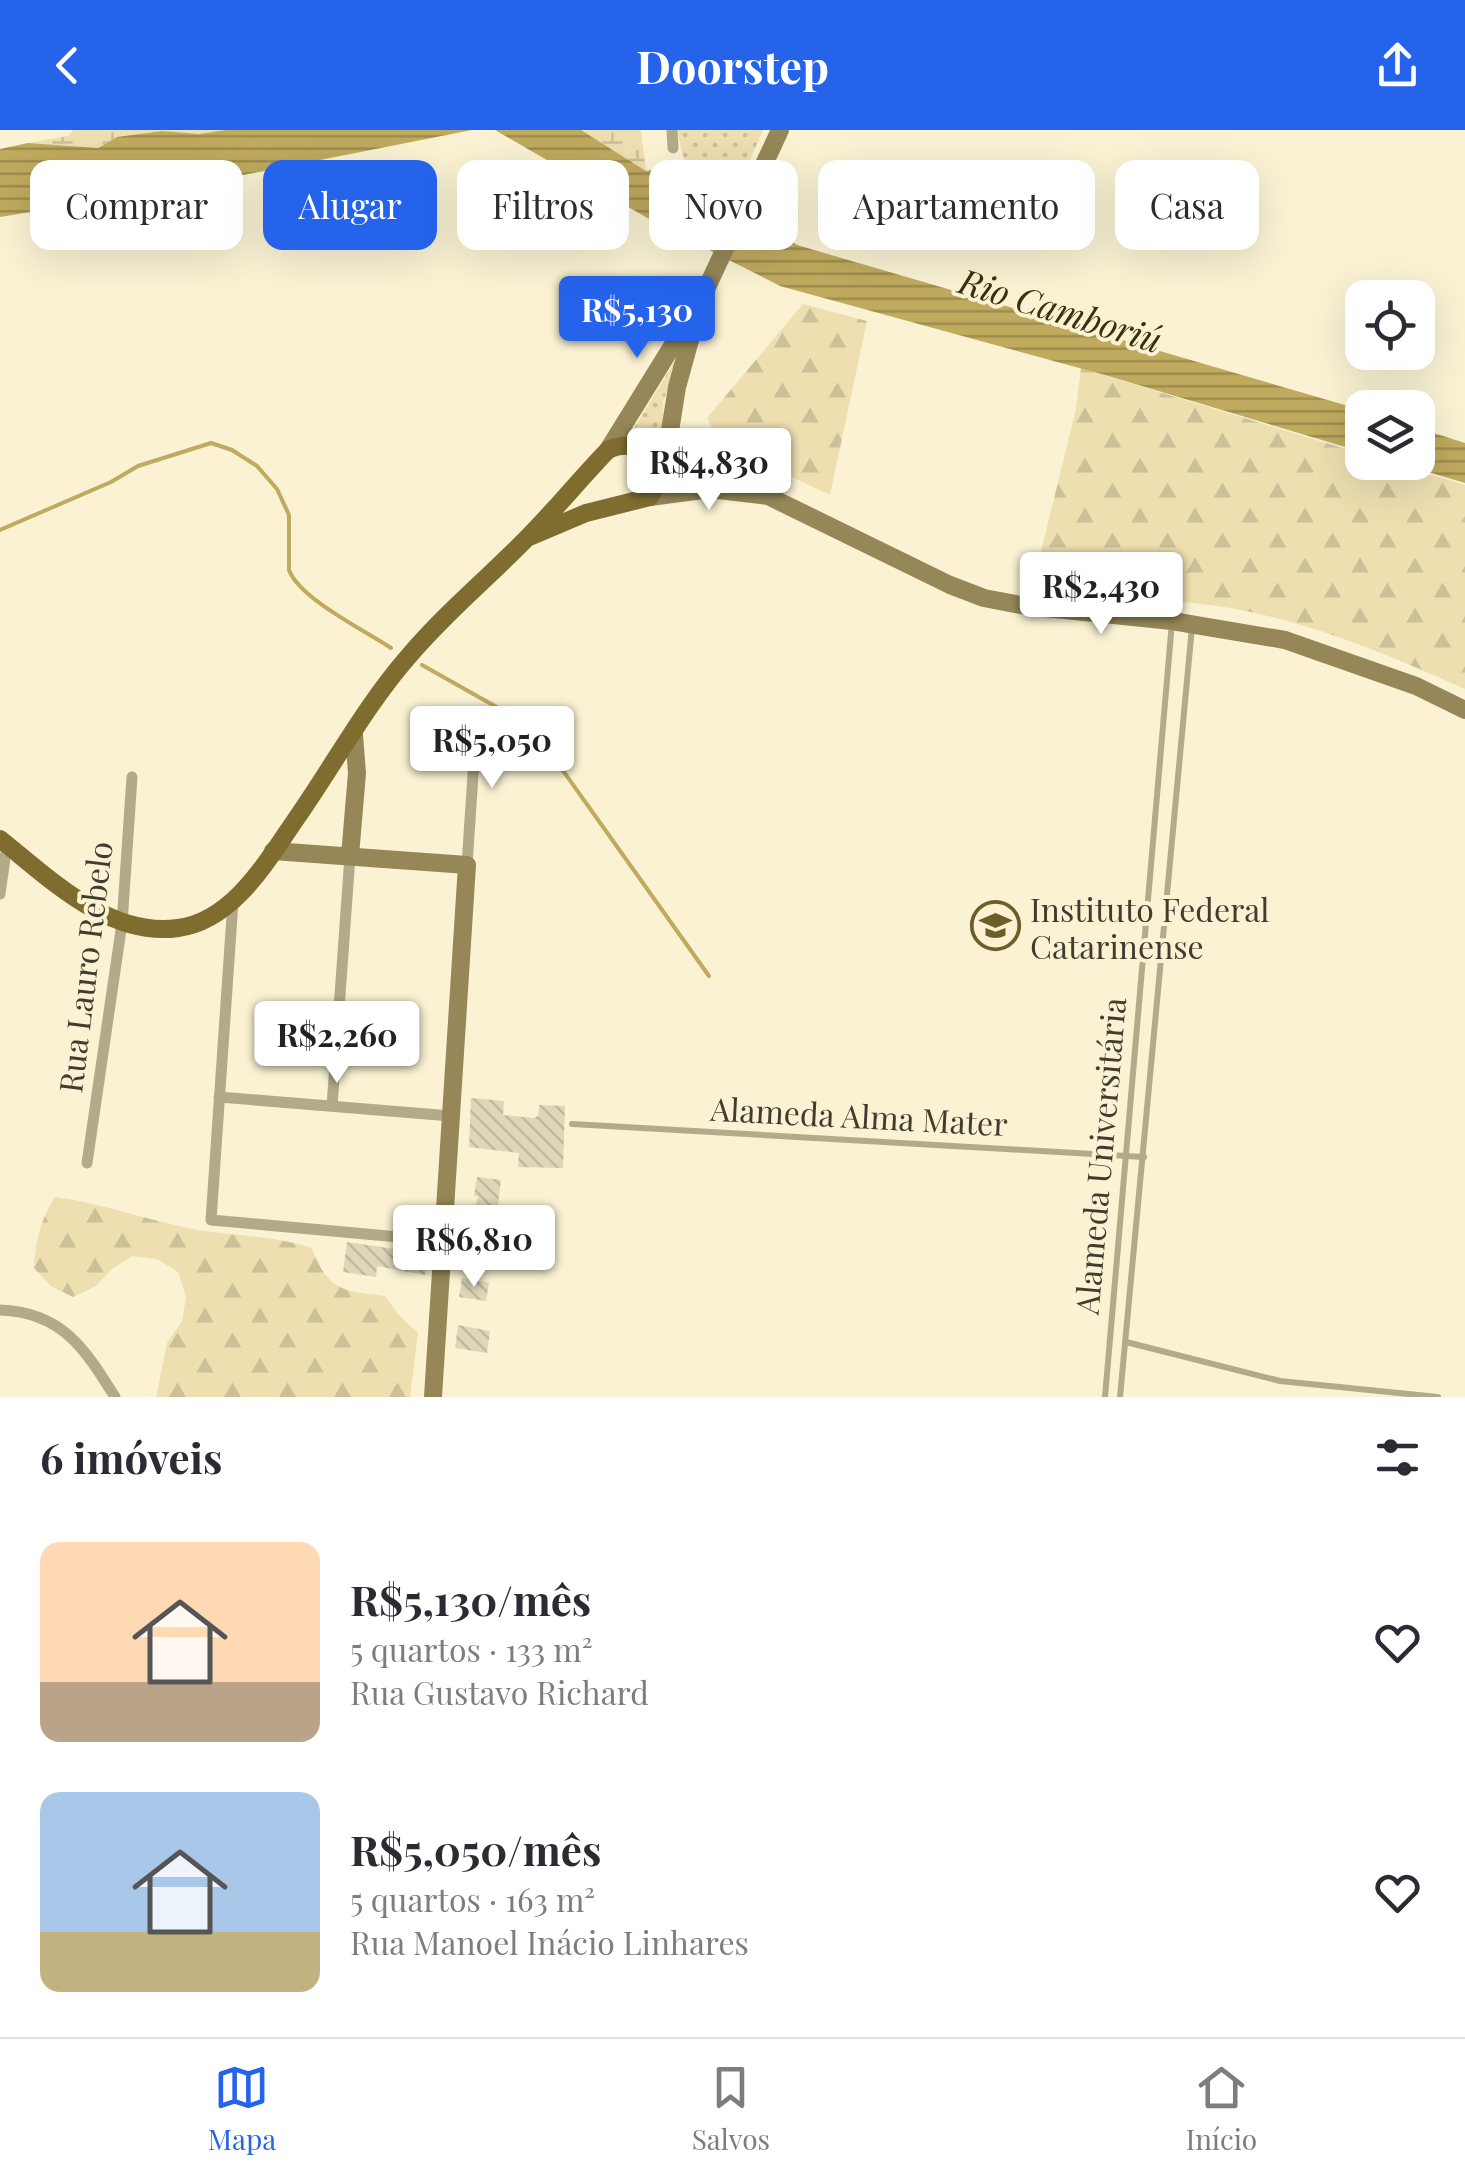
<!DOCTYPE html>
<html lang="pt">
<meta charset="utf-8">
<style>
:root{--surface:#fff;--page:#f7f7f7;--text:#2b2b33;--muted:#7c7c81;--line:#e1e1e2;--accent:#2563eb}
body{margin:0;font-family:"Playfair Display",serif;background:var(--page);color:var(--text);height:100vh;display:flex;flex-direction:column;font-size:38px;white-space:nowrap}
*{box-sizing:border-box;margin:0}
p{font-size:32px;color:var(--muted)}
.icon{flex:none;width:55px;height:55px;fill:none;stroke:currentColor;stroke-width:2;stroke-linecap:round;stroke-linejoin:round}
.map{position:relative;height:1267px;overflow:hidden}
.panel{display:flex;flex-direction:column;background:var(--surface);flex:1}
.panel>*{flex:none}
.top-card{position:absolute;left:30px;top:30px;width:1405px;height:90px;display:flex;gap:20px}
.tools{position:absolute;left:1345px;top:150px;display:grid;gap:20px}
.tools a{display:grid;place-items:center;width:90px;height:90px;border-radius:20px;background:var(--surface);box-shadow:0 10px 40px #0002;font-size:50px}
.price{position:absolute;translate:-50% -85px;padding:0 22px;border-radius:10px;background:#fff;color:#222;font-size:32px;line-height:65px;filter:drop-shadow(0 2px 5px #0008)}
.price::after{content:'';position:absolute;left:50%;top:60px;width:30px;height:22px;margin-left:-15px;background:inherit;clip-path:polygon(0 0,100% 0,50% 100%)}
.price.active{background:var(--accent);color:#fff}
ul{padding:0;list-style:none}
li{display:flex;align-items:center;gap:30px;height:250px;padding:0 40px}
li span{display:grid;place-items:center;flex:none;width:280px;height:200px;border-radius:20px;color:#555}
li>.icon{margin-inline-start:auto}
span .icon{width:120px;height:120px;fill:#fffc;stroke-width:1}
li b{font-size:42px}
h2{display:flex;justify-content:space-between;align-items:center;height:120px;padding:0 40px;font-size:42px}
.tag{padding:0 35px;border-radius:20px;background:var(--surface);box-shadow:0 10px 40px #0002;font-size:35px;line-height:90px}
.tag.active{background:var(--accent);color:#fff}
header{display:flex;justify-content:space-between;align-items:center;height:130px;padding:0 40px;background:var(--accent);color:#fff;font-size:45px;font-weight:700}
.tabs{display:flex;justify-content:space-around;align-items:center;height:140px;border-top:2px solid var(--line);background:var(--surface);font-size:28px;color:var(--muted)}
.tabs a{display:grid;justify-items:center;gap:5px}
.tabs .active{color:var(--accent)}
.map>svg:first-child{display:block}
</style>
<header><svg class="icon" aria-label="back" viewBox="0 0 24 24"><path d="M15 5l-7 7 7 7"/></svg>Doorstep<svg class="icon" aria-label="share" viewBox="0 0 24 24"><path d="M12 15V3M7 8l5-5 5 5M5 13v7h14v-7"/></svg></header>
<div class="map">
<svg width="1465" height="1267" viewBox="0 0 1465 1267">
<defs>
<pattern id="grass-dots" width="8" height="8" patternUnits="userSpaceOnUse" patternTransform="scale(2.5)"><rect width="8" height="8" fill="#eddfb0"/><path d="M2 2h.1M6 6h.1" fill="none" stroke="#ccc098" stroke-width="1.8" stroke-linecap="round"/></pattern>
<pattern id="forest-firs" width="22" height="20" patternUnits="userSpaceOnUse" patternTransform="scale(2.5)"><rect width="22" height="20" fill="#eddfb0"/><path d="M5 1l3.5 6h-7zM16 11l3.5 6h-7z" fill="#ccc098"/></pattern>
<pattern id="wetland-marsh" width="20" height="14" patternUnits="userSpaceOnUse" patternTransform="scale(2.5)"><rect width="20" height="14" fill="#eddfb0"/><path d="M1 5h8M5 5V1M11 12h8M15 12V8" fill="none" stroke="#ccc098"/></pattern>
<pattern id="water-rules" width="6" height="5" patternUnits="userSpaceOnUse" patternTransform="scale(2.5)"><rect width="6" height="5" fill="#c0aa5e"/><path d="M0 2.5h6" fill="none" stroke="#9d8c4e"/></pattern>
<pattern id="building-back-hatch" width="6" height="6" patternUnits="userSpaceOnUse" patternTransform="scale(2.5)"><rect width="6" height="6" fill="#dfd6b9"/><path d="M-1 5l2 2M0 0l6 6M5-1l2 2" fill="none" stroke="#c0b99f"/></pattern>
</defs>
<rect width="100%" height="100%" fill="#faf2d3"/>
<g fill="url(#grass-dots)">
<path d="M677,0H763L735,64C689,61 686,41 677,0Z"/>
<path d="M679,224L663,272L664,298L734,354L700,349H670C668,324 655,309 630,305Z"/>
</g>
<g fill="url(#forest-firs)">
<path d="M803,174L867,191L830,365L719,312L707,288Z"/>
<path d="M1081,238L1362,324V332L1391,333L1465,355V559C1385,523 1305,489 1217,476C1156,467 1094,468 1032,458L1076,279Z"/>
<path d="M55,1067C103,1073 149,1091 198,1100C236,1106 275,1106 312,1118C328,1161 342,1161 385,1166L399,1185L418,1203L410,1267H156L167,1213L182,1191L186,1167L178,1142L157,1129L132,1126L112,1139L96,1156L73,1167L51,1156L34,1138C36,1110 40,1091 55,1067Z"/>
</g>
<g fill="url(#wetland-marsh)">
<path d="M73,0H226L199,4L162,1L117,7L98,18L28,13L68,6Z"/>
<path d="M581,0H641L646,41Z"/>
</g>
<g fill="url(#water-rules)">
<path d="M226,0H472L178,58L0,87V19L28,13L98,18L117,7L162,1L199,4Z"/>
<path d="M495,0H581L646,41L670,36C690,54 709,62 735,64L757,86L797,115L1362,280V322L1105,245L780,156L656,93Z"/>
<path d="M1418,298L1465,313V353L1398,333L1418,332Z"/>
</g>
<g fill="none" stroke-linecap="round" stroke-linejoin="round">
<g stroke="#c0aa5e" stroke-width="4">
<path d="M0,400L111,352L138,336L211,313L232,320L257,336L277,359L289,385V440C300,469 364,500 391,518"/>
<path d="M422,535L532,597L709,846"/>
</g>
</g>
<g fill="url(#building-back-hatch)">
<path d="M471,968L504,971L503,985L533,988L538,986L539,975L565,976L563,1038L518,1037L519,1023L469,1017Z"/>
<path d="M477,1047L501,1050L495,1098L472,1093L478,1066H474Z"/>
<path d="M347,1112L428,1124L425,1145L377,1136L376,1147L343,1142Z"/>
<path d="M462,1148L489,1153L486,1171L459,1167Z"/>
<path d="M458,1195L490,1201L487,1223L455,1218Z"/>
</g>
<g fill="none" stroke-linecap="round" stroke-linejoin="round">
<g stroke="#b3aa8a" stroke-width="6">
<path d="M572,994L1144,1027"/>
<path d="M1126,1212L1280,1251L1438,1267"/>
<path d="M1105,1267L1172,492"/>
<path d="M1120,1267L1192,497"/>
</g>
<g stroke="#b3aa8a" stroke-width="11">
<path d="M672,0L673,18"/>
<path d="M467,735L477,585"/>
<path d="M0,764L7,714"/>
<path d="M233,772L211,1090L443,1111"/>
<path d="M219,967L451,986"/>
<path d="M332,976L350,726"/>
<path d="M87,1033L122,793L132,647"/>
<path d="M0,1180C62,1182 85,1219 115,1267"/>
</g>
<g stroke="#958757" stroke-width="18">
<path d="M695,192L677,257L670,301L675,308L763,363"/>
<path d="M608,320L702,168L780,0"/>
<path d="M650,367L710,359L768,366L950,455L984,468L1026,476L1172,491L1285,510L1416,556L1465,580"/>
<path d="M273,721L467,735L433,1267"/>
<path d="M350,726L357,643L354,605"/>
</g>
<path stroke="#7f6d2f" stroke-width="18" d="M0,709C49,748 109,808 178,798C233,791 267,731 296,689C333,636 366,575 408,527C444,484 487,449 526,409C554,381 580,349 608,320C632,309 656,321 658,349L650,367L586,383L527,408"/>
</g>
<defs>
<symbol id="university-ring" viewBox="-11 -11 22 22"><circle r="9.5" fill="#faf2d3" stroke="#6c5d2b" stroke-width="1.5"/><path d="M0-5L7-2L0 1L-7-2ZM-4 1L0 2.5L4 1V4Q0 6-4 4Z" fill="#6c5d2b"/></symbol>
</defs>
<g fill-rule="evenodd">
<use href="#university-ring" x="968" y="768" width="55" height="55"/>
</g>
<g text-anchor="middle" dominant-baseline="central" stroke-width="8" stroke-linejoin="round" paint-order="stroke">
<g font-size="32" fill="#403c30" stroke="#faf2d3" text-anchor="start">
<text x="1030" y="778">Instituto Federal<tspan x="1030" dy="37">Catarinense</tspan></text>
</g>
<g font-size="32" fill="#403c30" stroke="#faf2d3">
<text transform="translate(84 837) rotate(-83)">Rua Lauro Rebelo</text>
<text transform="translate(859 985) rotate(3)">Alameda Alma Mater</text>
<text transform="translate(1099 1026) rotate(-85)">Alameda Universitária</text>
</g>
<g font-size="35" font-style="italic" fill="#39300d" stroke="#faf2d3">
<text transform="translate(1061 179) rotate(17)">Rio Camboriú</text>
</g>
</g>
</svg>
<div class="tools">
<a><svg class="icon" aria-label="locate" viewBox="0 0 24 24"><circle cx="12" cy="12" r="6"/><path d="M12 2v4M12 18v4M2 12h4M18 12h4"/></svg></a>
<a><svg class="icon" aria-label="layers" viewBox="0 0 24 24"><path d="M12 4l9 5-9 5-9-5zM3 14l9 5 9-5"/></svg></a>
</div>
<b class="price active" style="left:637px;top:231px">R$5,130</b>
<b class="price" style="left:709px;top:383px">R$4,830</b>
<b class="price" style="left:1101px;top:507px">R$2,430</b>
<b class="price" style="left:492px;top:661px">R$5,050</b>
<b class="price" style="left:337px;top:956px">R$2,260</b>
<b class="price" style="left:474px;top:1160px">R$6,810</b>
<div class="top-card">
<a class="tag">Comprar</a>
<a class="tag active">Alugar</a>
<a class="tag">Filtros</a>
<a class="tag">Novo</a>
<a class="tag">Apartamento</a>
<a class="tag">Casa</a>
</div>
</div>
<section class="panel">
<h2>6 imóveis<svg class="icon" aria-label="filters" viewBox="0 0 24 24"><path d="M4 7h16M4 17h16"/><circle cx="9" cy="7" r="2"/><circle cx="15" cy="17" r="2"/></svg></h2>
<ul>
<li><span style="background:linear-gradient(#ffd9b3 70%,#b9a48a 0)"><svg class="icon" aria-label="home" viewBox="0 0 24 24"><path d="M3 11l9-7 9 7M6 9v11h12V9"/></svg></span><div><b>R$5,130/mês</b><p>5 quartos · 133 m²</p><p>Rua Gustavo Richard</p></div><svg class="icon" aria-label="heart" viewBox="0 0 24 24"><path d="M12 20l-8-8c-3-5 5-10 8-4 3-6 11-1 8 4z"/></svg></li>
<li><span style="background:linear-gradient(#a9c7e8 70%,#c2b280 0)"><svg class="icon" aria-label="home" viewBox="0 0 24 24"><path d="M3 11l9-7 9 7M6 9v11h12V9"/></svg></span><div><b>R$5,050/mês</b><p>5 quartos · 163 m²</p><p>Rua Manoel Inácio Linhares</p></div><svg class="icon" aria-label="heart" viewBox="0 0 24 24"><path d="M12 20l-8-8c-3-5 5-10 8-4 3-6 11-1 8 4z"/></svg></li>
</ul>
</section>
<nav class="tabs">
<a class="active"><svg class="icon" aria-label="map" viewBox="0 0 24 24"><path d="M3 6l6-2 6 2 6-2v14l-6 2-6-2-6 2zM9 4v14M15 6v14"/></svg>Mapa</a>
<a><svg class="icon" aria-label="saved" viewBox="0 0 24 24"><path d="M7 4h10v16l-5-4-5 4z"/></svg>Salvos</a>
<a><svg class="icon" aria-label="home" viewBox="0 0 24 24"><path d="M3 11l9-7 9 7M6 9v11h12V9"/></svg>Início</a>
</nav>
